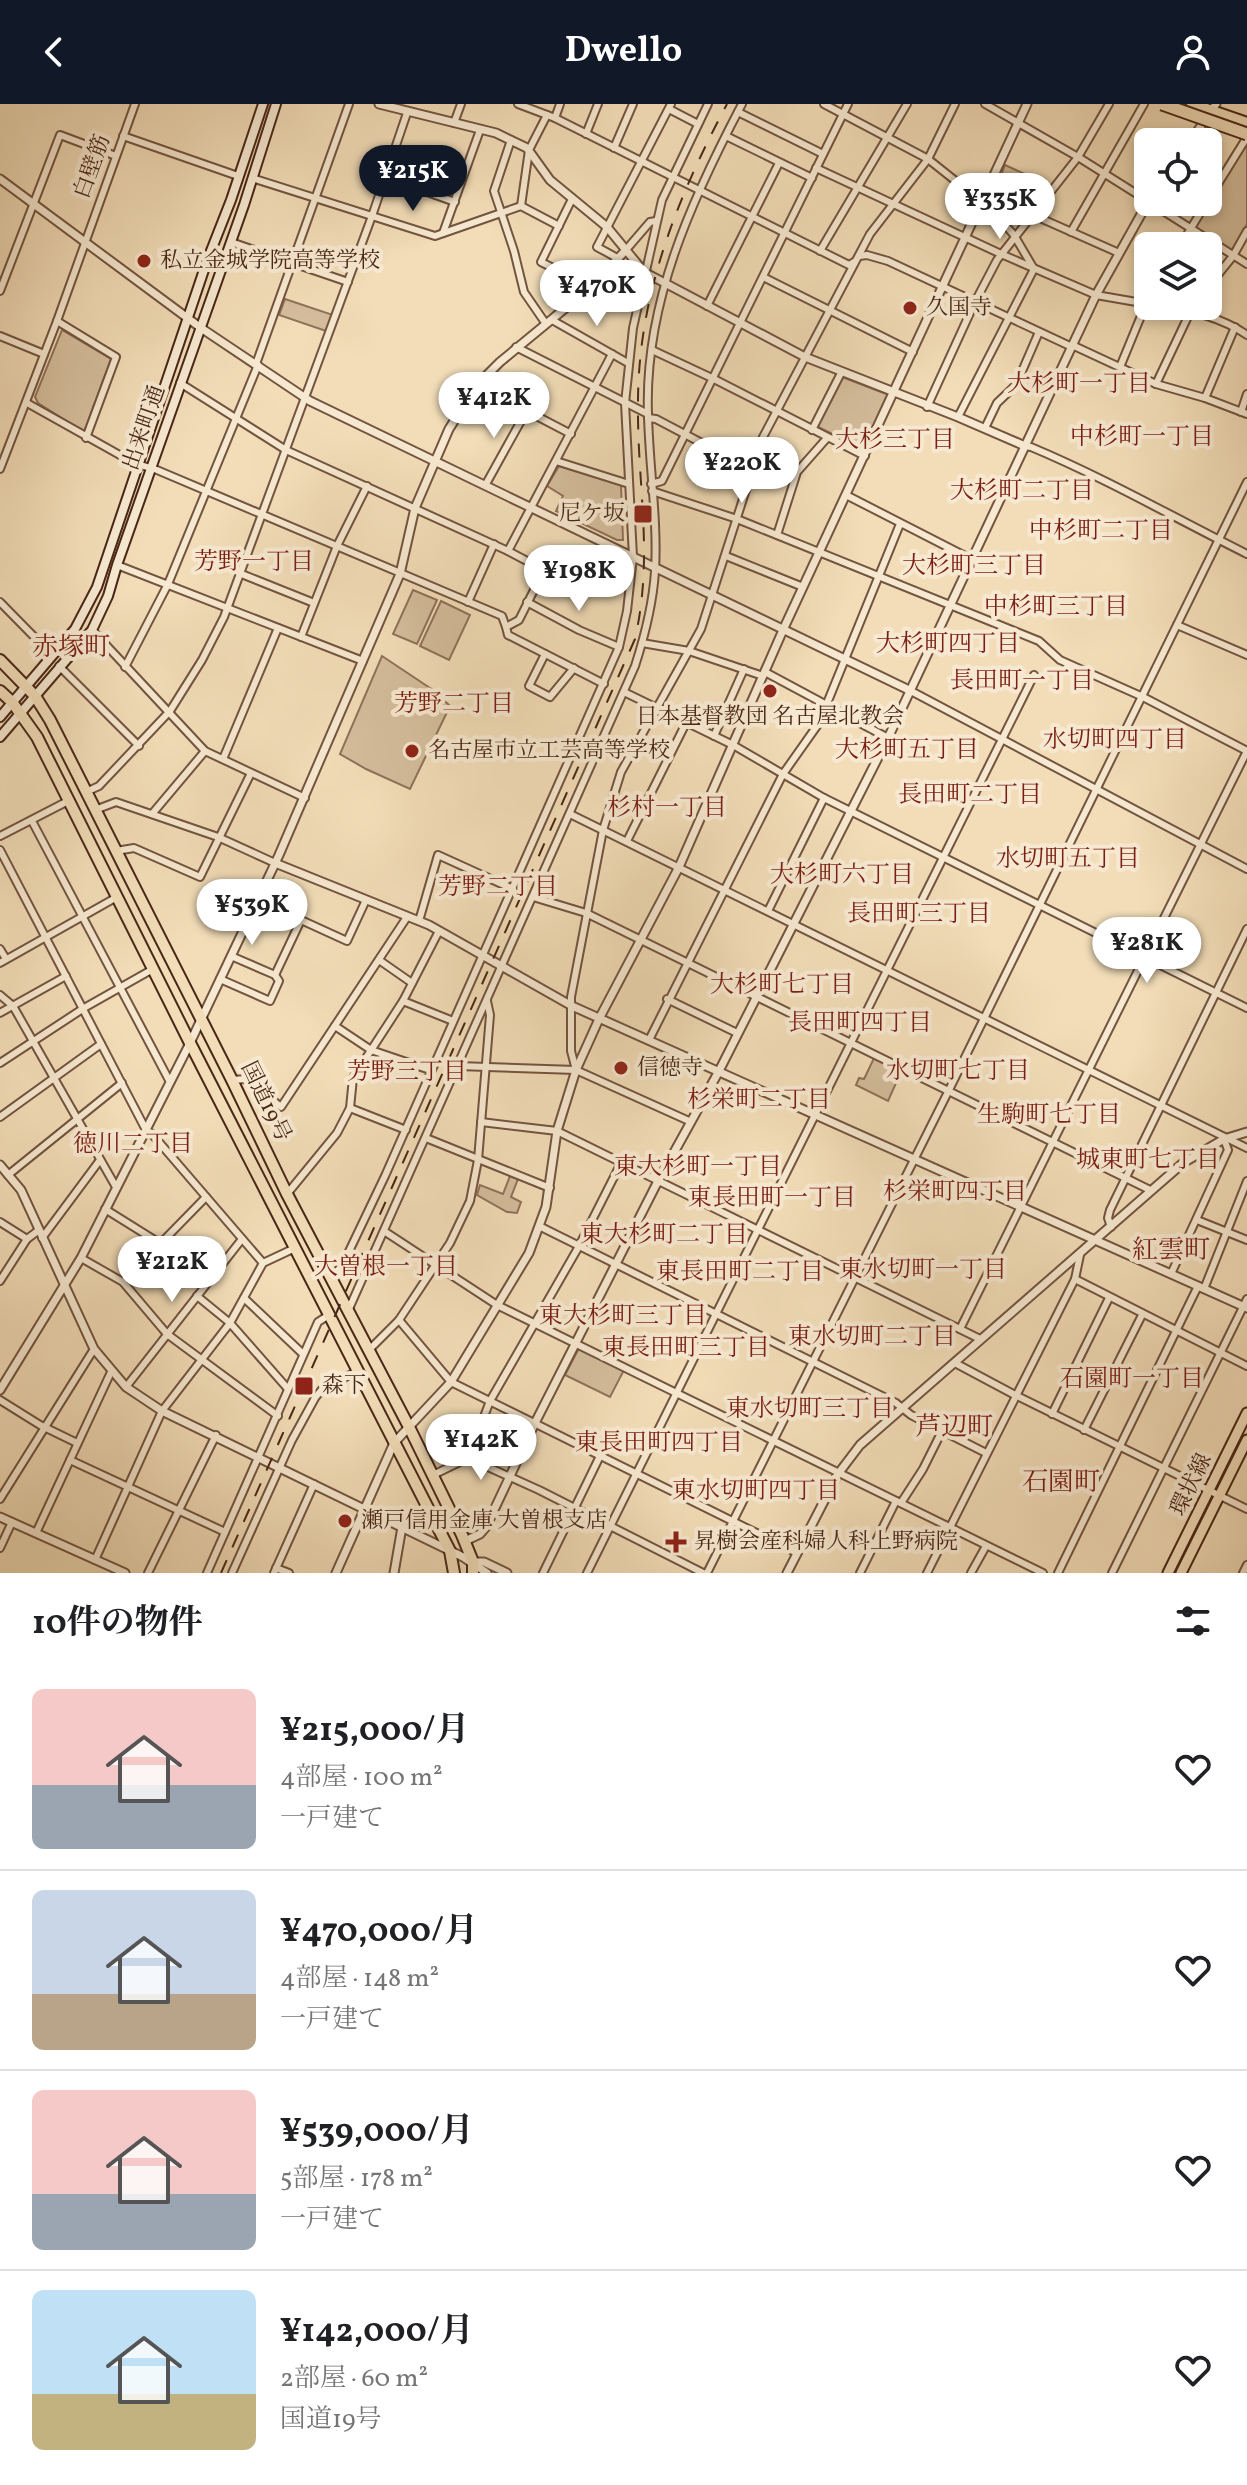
<!DOCTYPE html>
<html lang="ja">
<meta charset="utf-8">
<style>
:root{--surface:#fff;--page:#f2f2f2;--text:#202124;--muted:#757577;--line:#e0e0e0;--accent:#111827}
body{margin:0;font-family:Vollkorn,"Noto Serif JP",serif;background:var(--page);color:var(--text);height:100vh;display:flex;flex-direction:column;font-size:30px;white-space:nowrap}
*{box-sizing:border-box;margin:0}
p{font-size:26px;color:var(--muted)}
.icon{flex:none;width:44px;height:44px;fill:none;stroke:currentColor;stroke-width:2;stroke-linecap:round;stroke-linejoin:round}
.map{position:relative;height:1469px;overflow:hidden}
.panel{display:flex;flex-direction:column;background:var(--surface);flex:1}
.panel>*{flex:none}
.tools{position:absolute;left:1134px;top:24px;display:grid;gap:16px}
.tools a{display:grid;place-items:center;width:88px;height:88px;border-radius:12px;background:var(--surface);box-shadow:0 4px 12px #0003;font-size:40px}
.price{position:absolute;translate:-50% -68px;padding:0 18px;border-radius:28px;background:#fff;color:#222;font-size:26px;line-height:52px;filter:drop-shadow(0 2px 4px #0008)}
.price::after{content:'';position:absolute;left:50%;top:48px;width:24px;height:18px;margin-left:-12px;background:inherit;clip-path:polygon(0 0,100% 0,50% 100%)}
.price.active{background:var(--accent);color:#fff}
ul{padding:0;list-style:none}
li{display:flex;align-items:center;gap:24px;height:200px;padding:0 32px}
li+li{border-top:2px solid var(--line)}
li span{display:grid;place-items:center;flex:none;width:224px;height:160px;border-radius:12px;color:#555}
li>.icon{margin-inline-start:auto}
span .icon{width:96px;height:96px;fill:#fffc;stroke-width:1}
li b{font-size:34px}
h2{display:flex;justify-content:space-between;align-items:center;height:96px;padding:0 32px;font-size:34px}
header{display:flex;justify-content:space-between;align-items:center;height:104px;padding:0 32px;background:var(--accent);color:#fff;font-size:36px;font-weight:700}
.map>svg:first-child{display:block}
</style>
<header><svg class="icon" aria-label="back" viewBox="0 0 24 24"><path d="M15 5l-7 7 7 7"/></svg>Dwello<svg class="icon" aria-label="person" viewBox="0 0 24 24"><circle cx="12" cy="8" r="4"/><path d="M4 21q1-7 8-7t8 7"/></svg></header>
<div class="map">
<svg width="1247" height="1469" viewBox="0 0 1247 1469">
<rect width="100%" height="100%" fill="#f2ddb8"/>
<filter id="stains"><feTurbulence type="fractalNoise" baseFrequency=".0025" numOctaves="4"/><feColorMatrix values="0 0 0 0 .2 0 0 0 0 .09 0 0 0 0 .02 0 0 0 .5 -.17"/></filter>
<radialGradient id="worn" r=".72"><stop offset=".6" stop-color="#630" stop-opacity="0"/><stop offset="1" stop-color="#630" stop-opacity=".3"/></radialGradient>
<g fill="#d5be9d" stroke="#8f725a" stroke-width="2">
<path d="M1244,43L1247,44V120L1234,145L1228,146L1196,125V121Z"/>
<path d="M1005,61L1027,71L1007,113L991,95Z"/>
<path d="M285,195L333,211L326,227L279,211Z"/>
<path d="M62,226L111,255L84,328L38,299L35,293Z"/>
<path d="M842,273L889,291L863,345L816,322Z"/>
<path d="M559,362L621,381L623,436H617L556,407L563,392L547,382Z"/>
<path d="M413,486L437,496L417,540L393,530Z"/>
<path d="M441,497L470,511L449,556L420,542Z"/>
<path d="M382,552L433,586L450,602L410,685L366,665L340,650Z"/>
<path d="M874,954L901,968L888,997L856,981L859,974L864,975Z"/>
<path d="M510,1072L518,1075L511,1093L521,1098L517,1109L507,1108L477,1091L480,1081L503,1090Z"/>
<path d="M579,1244L624,1266L610,1293L565,1271Z"/>
</g>
<g fill="none" stroke-linecap="round" stroke-linejoin="round">
<defs>
<g id="minor">
<path d="M518,0L555,14L849,161L854,158"/>
<path d="M824,0L928,55L982,98"/>
<path d="M985,0L1078,53L1148,97"/>
<path d="M669,5L698,20"/>
<path d="M738,8L823,50"/>
<path d="M555,14L560,0"/>
<path d="M454,19L461,0"/>
<path d="M586,30L598,0"/>
<path d="M123,32L238,72"/>
<path d="M726,32L812,74"/>
<path d="M511,36L494,87L514,147L524,188L546,220"/>
<path d="M614,44L633,0"/>
<path d="M816,64L1001,150L1096,191L1148,200"/>
<path d="M385,73L455,98"/>
<path d="M252,74L435,132L521,102L559,122"/>
<path d="M572,95L541,158L591,183"/>
<path d="M983,96L1014,131L1034,165"/>
<path d="M1208,96L1247,33"/>
<path d="M1149,98L1247,160"/>
<path d="M521,102L529,46L547,11"/>
<path d="M1031,110L1119,149"/>
<path d="M1071,128L1144,0"/>
<path d="M443,129L480,26"/>
<path d="M231,138L348,178"/>
<path d="M1180,142L1207,98"/>
<path d="M625,147L650,118L656,117"/>
<path d="M820,147L907,0"/>
<path d="M859,152L867,151L888,157L1072,243"/>
<path d="M619,155L597,143L671,0"/>
<path d="M763,173L913,248"/>
<path d="M598,176L637,199"/>
<path d="M1208,183L1233,152L1247,127"/>
<path d="M0,187L60,31L116,52"/>
<path d="M707,202L779,59"/>
<path d="M1162,202C1192,207 1221,213 1247,231"/>
<path d="M552,216L628,259"/>
<path d="M57,217L116,253L86,334"/>
<path d="M0,232L44,250"/>
<path d="M1072,241L1156,280L1205,294L1247,310"/>
<path d="M516,243L648,310"/>
<path d="M652,246L714,275L865,352"/>
<path d="M256,260L349,0"/>
<path d="M1120,263L1148,195"/>
<path d="M180,279L286,346L508,447L544,466L519,516L506,523L508,531L604,580"/>
<path d="M1156,280L1193,202"/>
<path d="M477,281L571,330"/>
<path d="M1205,294L1235,223"/>
<path d="M27,299L134,359L157,366L502,512L506,523"/>
<path d="M927,303L975,198L997,156L1078,53L1109,0"/>
<path d="M1241,308L1247,290"/>
<path d="M958,313L1034,165"/>
<path d="M648,314L656,315L753,366"/>
<path d="M985,324L997,299L1016,281L1039,228"/>
<path d="M812,326L841,269"/>
<path d="M1025,342L1031,343C1105,374 1175,414 1247,450"/>
<path d="M556,357L629,380"/>
<path d="M0,365L57,217L135,0"/>
<path d="M486,380L527,306"/>
<path d="M651,380L662,377L848,0"/>
<path d="M652,387L737,415L1039,537L1060,556L1143,593L1247,647"/>
<path d="M846,391L973,456"/>
<path d="M777,431L797,368L827,334"/>
<path d="M508,447L612,250"/>
<path d="M726,452L803,483"/>
<path d="M117,461L363,557"/>
<path d="M239,469L314,499"/>
<path d="M0,498L52,551"/>
<path d="M468,498L494,440"/>
<path d="M527,498L579,526L619,543"/>
<path d="M1177,521L1247,551"/>
<path d="M92,526L205,647L305,694"/>
<path d="M301,533L337,442L367,382"/>
<path d="M642,539L689,547L763,572"/>
<path d="M545,550L529,582L550,593L574,564"/>
<path d="M59,562L139,642"/>
<path d="M125,563L168,480L258,261"/>
<path d="M765,568L888,634"/>
<path d="M911,587L1247,765"/>
<path d="M624,588L733,641L824,694L1247,904"/>
<path d="M714,632L744,565"/>
<path d="M223,655L278,524"/>
<path d="M86,688L99,682L170,607L202,556L224,513L372,112L407,9"/>
<path d="M95,706L116,698L218,733L275,759"/>
<path d="M152,710L205,647"/>
<path d="M570,710L1247,1044"/>
<path d="M32,717L170,978"/>
<path d="M0,732L70,696"/>
<path d="M627,737L686,619"/>
<path d="M0,746L146,1026L152,1030L263,1159"/>
<path d="M116,747L134,744L200,773L251,669"/>
<path d="M533,793L586,809L1150,1086"/>
<path d="M257,796L301,816L275,871"/>
<path d="M768,807L824,694"/>
<path d="M301,816L347,837L366,796"/>
<path d="M419,817L438,751L513,785"/>
<path d="M0,845L6,855"/>
<path d="M379,856L412,879"/>
<path d="M0,859L117,793"/>
<path d="M220,875L270,897L279,877L275,871L231,852"/>
<path d="M0,891L13,902L116,1083"/>
<path d="M667,895L737,929"/>
<path d="M403,897L453,917"/>
<path d="M0,909L66,872"/>
<path d="M335,922L371,946L430,966"/>
<path d="M649,936L783,670L819,619L900,420"/>
<path d="M0,959L84,904L153,865"/>
<path d="M458,962L576,966L689,1017"/>
<path d="M576,966L571,947V893L603,726L621,668L701,525L763,333L870,130L928,55L955,0"/>
<path d="M232,976L246,975L281,1003L407,813"/>
<path d="M350,1004L406,1026"/>
<path d="M0,1013L101,940"/>
<path d="M481,1018L557,1027L980,1235"/>
<path d="M426,1034L550,1084"/>
<path d="M8,1071L122,979"/>
<path d="M287,1090L337,1029L350,1004L353,974L403,897L439,827"/>
<path d="M105,1105L161,1140"/>
<path d="M1197,1116L1247,1136"/>
<path d="M0,1118L27,1135"/>
<path d="M541,1123L896,1299L911,1311L986,1349"/>
<path d="M1111,1123L1108,1114L1110,1106L1247,825"/>
<path d="M384,1127L497,1201L1043,1469"/>
<path d="M42,1134L100,1056"/>
<path d="M81,1154L123,1178L167,1230L278,1312"/>
<path d="M1171,1170L1228,1046L1224,1035"/>
<path d="M331,1173L342,1162L385,1072L619,543L627,507L633,453L625,299L633,224L662,96L708,0"/>
<path d="M1075,1175L1247,1262"/>
<path d="M0,1177L27,1135L39,1126"/>
<path d="M123,1178L206,1093"/>
<path d="M1204,1185L1247,1077"/>
<path d="M197,1192L230,1219L288,1285"/>
<path d="M244,1194L303,1250"/>
<path d="M348,1207L635,562C645,531 653,500 655,467C658,415 649,362 648,310C644,199 692,95 742,0"/>
<path d="M399,1216L451,1278L797,1449"/>
<path d="M960,1225L1247,647"/>
<path d="M369,1246L399,1216L450,1139L470,1097L478,1056L490,911L487,897"/>
<path d="M955,1259L1015,1291L1247,1405"/>
<path d="M126,1283L242,1135"/>
<path d="M0,1296L40,1321L77,1339"/>
<path d="M1052,1310L1109,1194"/>
<path d="M1084,1326L1142,1211"/>
<path d="M468,1354L539,1386L703,1469"/>
<path d="M70,1356L225,1428"/>
<path d="M433,1371L468,1354L490,1297L578,1144L621,1059"/>
<path d="M0,1395L94,1245"/>
<path d="M901,1399L923,1365L942,1327"/>
<path d="M36,1429L111,1268"/>
<path d="M0,1444L12,1418"/>
<path d="M95,1456L162,1307L230,1219L263,1159L295,1144"/>
<path d="M276,1464L289,1469"/>
<path d="M148,1469L216,1331"/>
<path d="M207,1469L318,1218L329,1211"/>
<path d="M232,1469L292,1336L315,1294L323,1284L358,1267"/>
<path d="M274,1469L314,1380"/>
<path d="M543,1469L600,1352"/>
<path d="M587,1469L1034,571"/>
<path d="M707,1469L949,986L1247,378"/>
<path d="M860,1469L896,1397"/>
<path d="M927,1469L1075,1175L1080,1151"/>
<path d="M971,1469L986,1442"/>
<path d="M1058,1469L1198,1182"/>
<path d="M1112,1469L1247,1195"/>
<path d="M1243,1469L1247,1461"/>
</g>
<g id="tertiary">
<path d="M379,0L496,29L527,44L550,76L607,123L644,168L805,253L958,313L1025,342"/>
<path d="M1190,38L1216,0"/>
<path d="M0,75L201,224L310,297L911,587"/>
<path d="M275,759L429,821L572,902L1247,1204"/>
<path d="M0,1061L21,1086L94,1245L126,1283L162,1307L463,1453L487,1469"/>
<path d="M0,1286L81,1154L190,939L279,751L400,470L415,404L449,325L477,281L500,258L591,183L625,147"/>
<path d="M0,1413L125,1469"/>
<path d="M465,1437L480,1430L486,1423L535,1319L656,1081L719,967L888,634L1096,191L1148,98"/>
<path d="M473,1458H484L507,1469"/>
<path d="M336,1469L394,1339L451,1278L529,1149L546,1103L557,1027L576,966L599,915L679,763L783,526L1027,0"/>
<path d="M394,1469L402,1423"/>
<path d="M787,1469L838,1370L860,1341L1183,1059L1224,1035L1247,1028"/>
</g>
<g id="secondary">
<path d="M0,613L75,525L97,483L207,157L231,96L263,0"/>
<path d="M0,633L92,526L108,492L117,461L244,101L276,0"/>
</g>
<g id="primary">
<path d="M1168,1469L1247,1309"/>
<path d="M1181,1469L1247,1336"/>
</g>
<g id="trunk">
<path d="M1192,0L1247,19"/>
<path d="M0,556L35,592L50,616L232,976L287,1090L409,1323L462,1431L473,1458V1469"/>
<path d="M0,587L12,598L37,633L190,939L450,1447L454,1469"/>
</g>
</defs>
<use href="#minor" stroke="#73543f" stroke-width="10"/>
<use href="#tertiary" stroke="#73543f" stroke-width="11"/>
<use href="#secondary" stroke="#492717" stroke-width="12"/>
<use href="#primary" stroke="#492717" stroke-width="13"/>
<use href="#trunk" stroke="#492717" stroke-width="14"/>
<use href="#minor" stroke="#f7e9d1" stroke-width="6"/>
<use href="#tertiary" stroke="#f7e9d1" stroke-width="7"/>
<use href="#secondary" stroke="#f7e9d1" stroke-width="8"/>
<use href="#primary" stroke="#f2ddb8" stroke-width="9"/>
<use href="#trunk" stroke="#f2ddb8" stroke-width="10"/>
<path stroke="#492717" stroke-width="2" stroke-dasharray="14 14" stroke-linecap="butt" d="M221,1469L635,535C654,450 637,383 638,299C638,191 677,94 727,0"/>
<defs>
<path id="motorway-bridge" d="M1162,0L1247,30"/>
</defs>
<use href="#motorway-bridge" stroke="#492717" stroke-width="15" stroke-linecap="butt"/>
<use href="#motorway-bridge" stroke="#f2ddb8" stroke-width="11"/>
</g>
<g fill="#8f2418" stroke="#f7e9d1" stroke-width="3">
<circle cx="144" cy="157" r="8"/>
<circle cx="910" cy="204" r="8"/>
<rect x="633" y="400" width="20" height="20" rx="4"/>
<circle cx="770" cy="587" r="8"/>
<circle cx="412" cy="647" r="8"/>
<circle cx="621" cy="964" r="8"/>
<rect x="294" y="1272" width="20" height="20" rx="4"/>
<circle cx="345" cy="1417" r="8"/>
<path d="M672 1426h8v8h8v8h-8v8h-8v-8h-8v-8h8z"/>
</g>
<g text-anchor="middle" dominant-baseline="central" stroke-width="8" stroke-linejoin="round" paint-order="stroke">
<g font-size="22" fill="#492717" stroke="#f7e9d1">
<text transform="translate(93 63) rotate(-70)">白壁筋</text>
<text transform="translate(145 324) rotate(-71)">出来町通</text>
<text transform="translate(265 998) rotate(64)">国道19号</text>
<text transform="translate(1192 1381) rotate(-64)">環状線</text>
</g>
<g font-size="22" fill="#492717" stroke="#f7e9d1" text-anchor="start">
<text x="160" y="157">私立金城学院高等学校</text>
<text x="926" y="204">久国寺</text>
<text x="625" y="410" text-anchor="end">尼ケ坂</text>
<text x="770" y="613" text-anchor="middle">日本基督教団 名古屋北教会</text>
<text x="428" y="647">名古屋市立工芸高等学校</text>
<text x="637" y="964">信徳寺</text>
<text x="322" y="1282">森下</text>
<text x="361" y="1417">瀬戸信用金庫 大曽根支店</text>
<text x="694" y="1438">昇樹会産科婦人科上野病院</text>
</g>
<g font-size="24" fill="#7a1f14" stroke="#f7e9d1">
<text x="1079" y="281">大杉町一丁目</text>
<text x="1142" y="334">中杉町一丁目</text>
<text x="895" y="337">大杉三丁目</text>
<text x="1022" y="388">大杉町二丁目</text>
<text x="1101" y="428">中杉町二丁目</text>
<text x="254" y="459">芳野一丁目</text>
<text x="974" y="463">大杉町三丁目</text>
<text x="1056" y="504">中杉町三丁目</text>
<text x="948" y="541">大杉町四丁目</text>
<text x="1022" y="578">長田町一丁目</text>
<text x="454" y="601">芳野二丁目</text>
<text x="1115" y="637">水切町四丁目</text>
<text x="907" y="647">大杉町五丁目</text>
<text x="970" y="692">長田町二丁目</text>
<text x="667" y="705">杉村一丁目</text>
<text x="1068" y="756">水切町五丁目</text>
<text x="842" y="772">大杉町六丁目</text>
<text x="498" y="784">芳野二丁目</text>
<text x="919" y="811">長田町三丁目</text>
<text x="782" y="882">大杉町七丁目</text>
<text x="860" y="920">長田町四丁目</text>
<text x="958" y="968">水切町七丁目</text>
<text x="407" y="969">芳野三丁目</text>
<text x="759" y="997">杉栄町二丁目</text>
<text x="1049" y="1012">生駒町七丁目</text>
<text x="133" y="1041">徳川二丁目</text>
<text x="1148" y="1057">城東町七丁目</text>
<text x="698" y="1064">東大杉町一丁目</text>
<text x="955" y="1089">杉栄町四丁目</text>
<text x="772" y="1095">東長田町一丁目</text>
<text x="664" y="1132">東大杉町二丁目</text>
<text x="386" y="1164">大曽根一丁目</text>
<text x="923" y="1167">東水切町一丁目</text>
<text x="740" y="1169">東長田町二丁目</text>
<text x="623" y="1213">東大杉町三丁目</text>
<text x="872" y="1234">東水切町二丁目</text>
<text x="686" y="1245">東長田町三丁目</text>
<text x="1132" y="1276">石園町一丁目</text>
<text x="810" y="1306">東水切町三丁目</text>
<text x="659" y="1340">東長田町四丁目</text>
<text x="756" y="1388">東水切町四丁目</text>
</g>
<g font-size="26" fill="#7a1f14" stroke="#f7e9d1">
<text x="71" y="544">赤塚町</text>
<text x="1171" y="1147">紅雲町</text>
<text x="954" y="1324">芦辺町</text>
<text x="1061" y="1379">石園町</text>
</g>
</g>
<rect width="100%" height="100%" filter="url(#stains)"/>
<rect width="100%" height="100%" fill="url(#worn)"/>
</svg>
<div class="tools">
<a><svg class="icon" aria-label="locate" viewBox="0 0 24 24"><circle cx="12" cy="12" r="6"/><path d="M12 2v4M12 18v4M2 12h4M18 12h4"/></svg></a>
<a><svg class="icon" aria-label="layers" viewBox="0 0 24 24"><path d="M12 4l9 5-9 5-9-5zM3 14l9 5 9-5"/></svg></a>
</div>
<b class="price active" style="left:413px;top:109px">¥215K</b>
<b class="price" style="left:1000px;top:137px">¥335K</b>
<b class="price" style="left:597px;top:224px">¥470K</b>
<b class="price" style="left:494px;top:336px">¥412K</b>
<b class="price" style="left:742px;top:401px">¥220K</b>
<b class="price" style="left:579px;top:509px">¥198K</b>
<b class="price" style="left:252px;top:843px">¥539K</b>
<b class="price" style="left:1147px;top:881px">¥281K</b>
<b class="price" style="left:172px;top:1200px">¥212K</b>
<b class="price" style="left:481px;top:1378px">¥142K</b>
</div>
<section class="panel">
<h2>10件の物件<svg class="icon" aria-label="filters" viewBox="0 0 24 24"><path d="M4 7h16M4 17h16"/><circle cx="9" cy="7" r="2"/><circle cx="15" cy="17" r="2"/></svg></h2>
<ul>
<li><span style="background:linear-gradient(#f6c9c9 60%,#9aa5b1 0)"><svg class="icon" aria-label="home" viewBox="0 0 24 24"><path d="M3 11l9-7 9 7M6 9v11h12V9"/></svg></span><div><b>¥215,000/月</b><p>4部屋 · 100 m²</p><p>一戸建て</p></div><svg class="icon" aria-label="heart" viewBox="0 0 24 24"><path d="M12 20l-8-8c-3-5 5-10 8-4 3-6 11-1 8 4z"/></svg></li>
<li><span style="background:linear-gradient(#c9d6e8 65%,#b9a48a 0)"><svg class="icon" aria-label="home" viewBox="0 0 24 24"><path d="M3 11l9-7 9 7M6 9v11h12V9"/></svg></span><div><b>¥470,000/月</b><p>4部屋 · 148 m²</p><p>一戸建て</p></div><svg class="icon" aria-label="heart" viewBox="0 0 24 24"><path d="M12 20l-8-8c-3-5 5-10 8-4 3-6 11-1 8 4z"/></svg></li>
<li><span style="background:linear-gradient(#f6c9c9 65%,#9aa5b1 0)"><svg class="icon" aria-label="home" viewBox="0 0 24 24"><path d="M3 11l9-7 9 7M6 9v11h12V9"/></svg></span><div><b>¥539,000/月</b><p>5部屋 · 178 m²</p><p>一戸建て</p></div><svg class="icon" aria-label="heart" viewBox="0 0 24 24"><path d="M12 20l-8-8c-3-5 5-10 8-4 3-6 11-1 8 4z"/></svg></li>
<li><span style="background:linear-gradient(#bfe0f5 65%,#c2b280 0)"><svg class="icon" aria-label="home" viewBox="0 0 24 24"><path d="M3 11l9-7 9 7M6 9v11h12V9"/></svg></span><div><b>¥142,000/月</b><p>2部屋 · 60 m²</p><p>国道19号</p></div><svg class="icon" aria-label="heart" viewBox="0 0 24 24"><path d="M12 20l-8-8c-3-5 5-10 8-4 3-6 11-1 8 4z"/></svg></li>
</ul>
</section>
